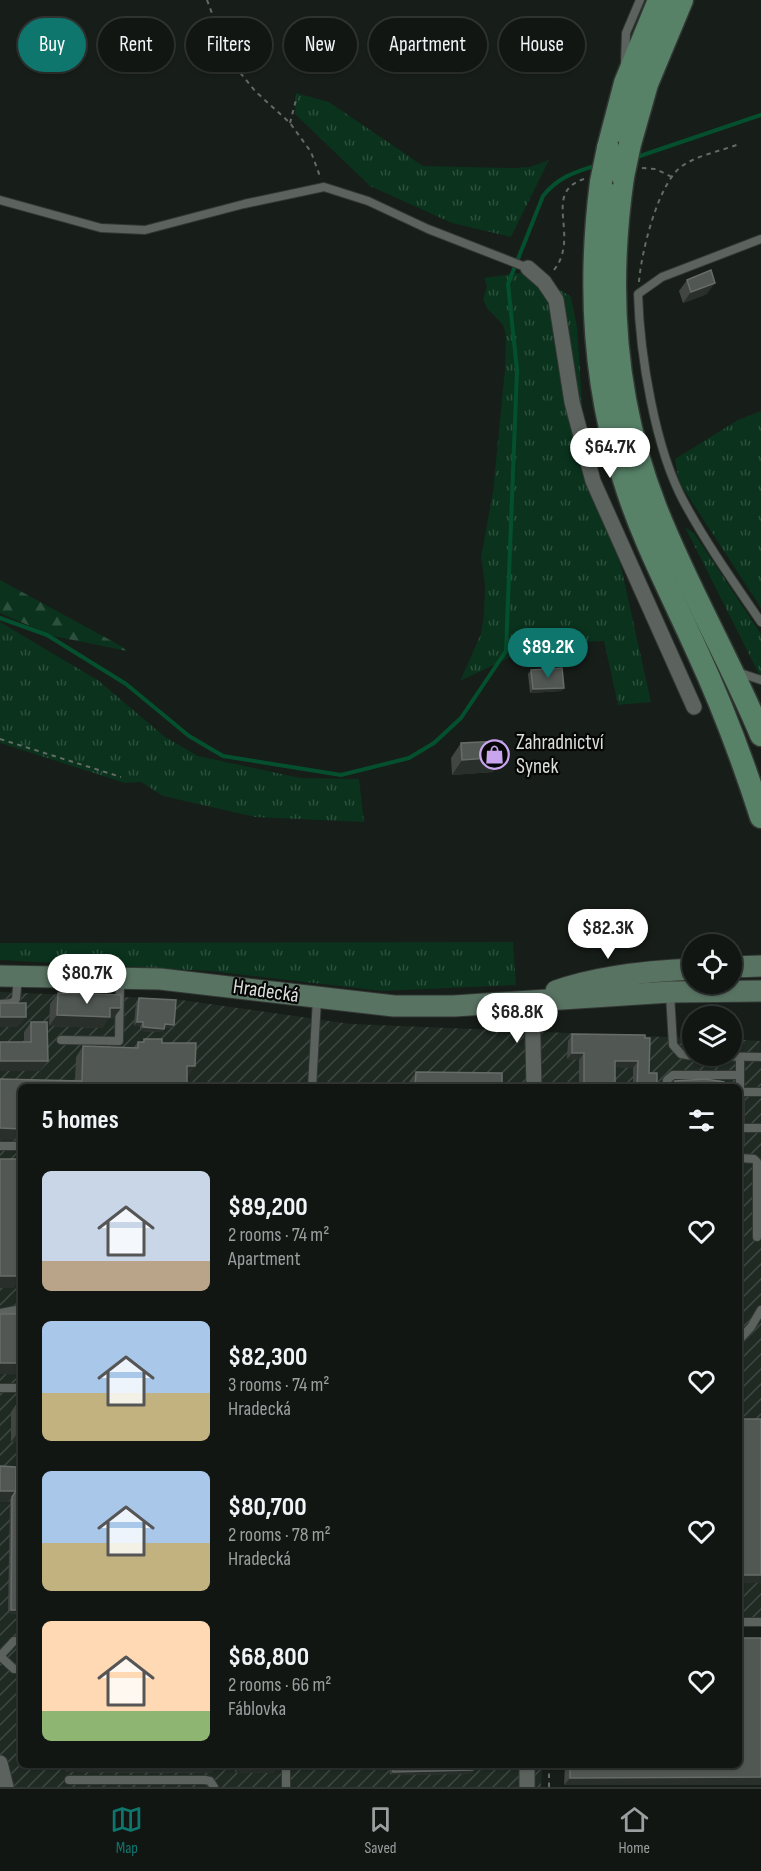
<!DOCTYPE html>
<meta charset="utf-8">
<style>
:root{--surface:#111613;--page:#1a1f1c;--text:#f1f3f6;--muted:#9c9fa0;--line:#303533;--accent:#0f766e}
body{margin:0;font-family:"Sofia Sans Condensed",sans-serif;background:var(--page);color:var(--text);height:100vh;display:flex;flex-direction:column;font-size:22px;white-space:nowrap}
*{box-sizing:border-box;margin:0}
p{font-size:20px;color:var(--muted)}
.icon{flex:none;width:33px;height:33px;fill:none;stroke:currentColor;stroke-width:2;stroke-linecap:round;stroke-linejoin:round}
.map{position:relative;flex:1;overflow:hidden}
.drawer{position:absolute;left:18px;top:1084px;width:724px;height:684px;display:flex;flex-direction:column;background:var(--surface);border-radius:9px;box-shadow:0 2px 4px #0004,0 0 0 2px var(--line)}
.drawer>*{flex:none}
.guide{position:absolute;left:18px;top:18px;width:726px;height:54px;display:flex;gap:12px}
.controls{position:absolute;left:682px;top:934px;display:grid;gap:12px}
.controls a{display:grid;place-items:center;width:60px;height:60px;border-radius:50%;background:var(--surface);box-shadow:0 2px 4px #0004,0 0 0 2px var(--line);font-size:30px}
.price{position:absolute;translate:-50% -51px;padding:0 14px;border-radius:21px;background:#fff;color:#222;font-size:20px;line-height:39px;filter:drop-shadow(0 2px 3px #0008)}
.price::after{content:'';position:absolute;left:50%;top:36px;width:18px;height:14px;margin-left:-9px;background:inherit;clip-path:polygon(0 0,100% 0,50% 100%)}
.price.current{background:var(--accent);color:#fff}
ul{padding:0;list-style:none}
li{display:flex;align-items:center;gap:18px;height:150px;padding:0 24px}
li span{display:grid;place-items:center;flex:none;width:168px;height:120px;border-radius:9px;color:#555}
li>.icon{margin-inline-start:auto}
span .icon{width:72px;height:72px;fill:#fffc;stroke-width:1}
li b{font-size:26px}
h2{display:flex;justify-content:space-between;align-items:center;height:72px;padding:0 24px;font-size:26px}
.chip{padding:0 21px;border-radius:27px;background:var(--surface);box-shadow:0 2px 4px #0004,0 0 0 2px var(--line);font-size:21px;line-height:54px}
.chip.current{background:var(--accent);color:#fff}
.menu{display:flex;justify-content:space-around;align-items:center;height:84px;border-top:2px solid var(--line);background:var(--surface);font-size:16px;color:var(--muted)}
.menu a{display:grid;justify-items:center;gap:3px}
.menu .current{color:var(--accent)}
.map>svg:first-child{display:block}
</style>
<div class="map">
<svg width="761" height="1787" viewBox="0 0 761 1787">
<defs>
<pattern id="industrial-furrows" width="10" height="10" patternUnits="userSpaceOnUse" patternTransform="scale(1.5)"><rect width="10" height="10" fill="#1f2a23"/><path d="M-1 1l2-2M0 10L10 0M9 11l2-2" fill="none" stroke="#3f4842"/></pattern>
<pattern id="grass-tufts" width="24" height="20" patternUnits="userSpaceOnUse" patternTransform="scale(1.5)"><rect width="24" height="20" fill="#0a321d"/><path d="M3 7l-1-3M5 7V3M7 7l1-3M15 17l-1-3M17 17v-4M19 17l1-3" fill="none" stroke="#2d4f3d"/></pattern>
<pattern id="forest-firs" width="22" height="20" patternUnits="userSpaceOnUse" patternTransform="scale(1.5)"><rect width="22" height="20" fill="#0a321d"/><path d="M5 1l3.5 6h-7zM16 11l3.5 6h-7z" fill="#2d4f3d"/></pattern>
</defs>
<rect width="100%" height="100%" fill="#171d19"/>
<path fill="url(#industrial-furrows)" d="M0,992L174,999L351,1024L693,1038V1056H732V1039L761,1041V1618H740V1088H21V1766H542L541,1787H0Z"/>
<g fill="url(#grass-tufts)">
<path d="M296,93L329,102L423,166L513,168L530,167L549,160L511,237L452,223L370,186L295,114Z"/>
<path d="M533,271L571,297L577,327L584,431L614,535L651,702L618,705L604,641L538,644L460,681L481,634L484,613L485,585L481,557L493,492L505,369L506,335L503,325L487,308L483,299L487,286L484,278Z"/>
<path d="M761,411V608L679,482L675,459L738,420Z"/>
<path d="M685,527L694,533L761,634V678Z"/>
<path d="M0,622L99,681L165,737L198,756L300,778L359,779L364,822L255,817L163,796L141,782L125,783L0,743Z"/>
<path d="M513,942L516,985L382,991L210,971L0,960V943Z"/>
</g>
<path fill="url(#forest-firs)" d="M0,580L121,646L127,651L53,636L0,613Z"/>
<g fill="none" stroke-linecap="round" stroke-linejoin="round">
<g stroke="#04502e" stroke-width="4">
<path d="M634,158L761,115"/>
<path d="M0,618L47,635L126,684L189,736L223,756L341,775L409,758L434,743L461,718L506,651L517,370L508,284L543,196C558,177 575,172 597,165"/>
</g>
<defs>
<g id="lane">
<path d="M625,64L626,33L640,0"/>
<path d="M0,200L101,228L145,230L244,204L324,187L368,201L428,229L528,268"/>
<path d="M761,239L662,277L638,294C640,355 655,449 684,502C706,543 735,584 761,622"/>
<path d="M740,673L761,680"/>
<path d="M670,994L673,1045L681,1054L693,1056"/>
<path d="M0,1004L12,1003L16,999L18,977"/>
<path d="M61,1040L119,1041L120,980"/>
<path d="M702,1056L761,1057"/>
<path d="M312,1088L317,999"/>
<path d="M666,1088L667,1080L673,1075H740"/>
<path d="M740,1092H761"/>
<path d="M740,1128H761"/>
<path d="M740,1142V1057"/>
<path d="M0,1146H21"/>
<path d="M740,1158L754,1159L757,1162V1237"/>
<path d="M0,1313L21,1309"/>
<path d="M740,1339L751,1327L761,1310"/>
<path d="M0,1388H21"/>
<path d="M0,1472H21"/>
<path d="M740,1622H761"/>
<path d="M21,1641H14L0,1656L14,1669H21"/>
<path d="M69,1780H205L210,1781L214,1787"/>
<path d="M286,1787V1766"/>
</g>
<g id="street">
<path d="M528,268L544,282L556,300L572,402L593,481L694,707"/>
<path d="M532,999L534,1088"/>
<path d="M0,1763L6,1787"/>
<path d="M527,1787V1766"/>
</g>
<g id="secondary">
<path d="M732,967L761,966"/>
<path d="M0,976L160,979L394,1006H454L670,992L761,991"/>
<path d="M556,991C598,976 648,971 693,969"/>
</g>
<g id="primary">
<path d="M630,144L647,84L682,0"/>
<path d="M608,148L625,83L659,0"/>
<path d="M623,177C607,288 614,402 656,508C686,585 729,658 761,735"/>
<path d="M601,182C588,283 593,383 624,480C642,539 672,595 697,651C722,705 743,761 761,817"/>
</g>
</defs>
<use href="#lane" stroke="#333734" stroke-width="10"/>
<use href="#street" stroke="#333734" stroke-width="17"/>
<use href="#secondary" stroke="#333734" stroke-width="23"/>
<use href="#primary" stroke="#333734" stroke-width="25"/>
<g stroke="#646a66" stroke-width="2" stroke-dasharray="4.5 4.5" stroke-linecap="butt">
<path d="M207,0L229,59L255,91L290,123L311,152L321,179"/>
<path d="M290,123L296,100"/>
<path d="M642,168L656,169L672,177"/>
<path d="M554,270C581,236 541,193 584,179"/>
<path d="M639,282C641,253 658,183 682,166C698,155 721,151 739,144"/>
<path d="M0,739L121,777"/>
<path d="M549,1787V1766"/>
</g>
<use href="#lane" stroke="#5c635e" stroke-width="8"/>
<use href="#street" stroke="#5c635e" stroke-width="15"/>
<use href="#secondary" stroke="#597363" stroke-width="21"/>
<use href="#primary" stroke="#578268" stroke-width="22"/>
<defs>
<g id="primary-bridge">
<path d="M623,177L630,144"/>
<path d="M601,182L608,148"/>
</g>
</defs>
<use href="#primary-bridge" stroke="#333734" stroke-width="25" stroke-linecap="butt"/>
<use href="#primary-bridge" stroke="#578268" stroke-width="22"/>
</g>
<g fill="#414643">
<path d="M687,280L707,294L683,303L679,291Z"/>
<path d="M531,670L564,688L561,691L530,693L528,674Z"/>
<path d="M461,743L493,772L452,775L451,758Z"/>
<path d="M58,993L113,1019H108L102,1028L49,1026L50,1004Z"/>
<path d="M139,998L172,1028H165L162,1032L140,1031V1026H134L136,1002Z"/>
<path d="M31,1022L40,1071L24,1042V1032Z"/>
<path d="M572,1034L645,1035L649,1073L657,1088H633V1068L615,1067V1088H579V1060L567,1059L568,1041Z"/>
<path d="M144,1039L162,1043L188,1077L21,1088V1130L14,1140H0V1079L75,1081L76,1057L83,1046L133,1048L138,1042H142Z"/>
<path d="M416,1072L502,1088H408V1083Z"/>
<path d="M19,1400L21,1442H11V1412Z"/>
<path d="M16,1490H21V1614L8,1613L10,1501L8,1502Z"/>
<path d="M66,1766H216L211,1773L66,1772Z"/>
<path d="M235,1766H279L273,1773H235Z"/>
<path d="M390,1766H473V1770L470,1774L390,1775Z"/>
<path d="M565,1766H740L564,1785Z"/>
</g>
<g fill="#292f2b">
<path d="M715,283L707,294L683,303L691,292Z"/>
<path d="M564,688L561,691L530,693L533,689Z"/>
<path d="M503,757L493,772L452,775L462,760Z"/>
<path d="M110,1008H121L113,1019H108L102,1028L49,1026L57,1015Z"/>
<path d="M0,1017H26L18,1027H0Z"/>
<path d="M137,1022H143L140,1026H134Z"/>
<path d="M165,1024L174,1025L172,1028H162Z"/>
<path d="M143,1027L164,1029L162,1032L140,1031Z"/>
<path d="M572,1053H584L579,1060L567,1059Z"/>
<path d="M0,1061H48L40,1071H0Z"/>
<path d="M615,1061H638L633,1068L610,1067Z"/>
<path d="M187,1066H195L188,1077H179Z"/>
<path d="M0,1128L21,1129V1130L14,1140H0Z"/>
<path d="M0,1276H21V1278L14,1288H0Z"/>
<path d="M0,1363H21V1373L20,1375L0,1374Z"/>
<path d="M19,1431H21V1442H11Z"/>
<path d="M0,1491H16L8,1502H0Z"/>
<rect x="740" y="1575" width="21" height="8"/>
<path d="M11,1610H21V1614L8,1613Z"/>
<path d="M70,1766H216L211,1773L66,1772Z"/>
<path d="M240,1766H279L273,1773H235Z"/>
<path d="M473,1770L470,1774L390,1775L393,1772Z"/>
<path d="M761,1777V1785H564L570,1778Z"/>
</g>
<g fill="#515753" stroke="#676c68" stroke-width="1.5">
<path d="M711,270L715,283L691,292L687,280Z"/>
<path d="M562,668L564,688L533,689L531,670Z"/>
<path d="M502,741L503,757L462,760L461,743Z"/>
<path d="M58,993L121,995V1008H110V1017L57,1015Z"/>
<path d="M139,998L176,1000L174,1025L165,1024L164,1029L143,1027V1022H137Z"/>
<rect x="0" y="1003" width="26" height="14"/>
<path d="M31,1022H47L48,1061H0V1042H31Z"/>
<path d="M572,1034L645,1035V1038H650L649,1073H657V1088H637L638,1061H615V1088H584V1053H572Z"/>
<path d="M144,1039H162V1043H196L195,1066H187V1088H21V1129L0,1128V1079L82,1081L83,1046L138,1048V1042H144Z"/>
<path d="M416,1072L502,1073V1088H415Z"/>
<path d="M705,1079L724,1082V1088H675V1081Z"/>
<rect x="0" y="1159" width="21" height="117"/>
<rect x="0" y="1314" width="21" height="49"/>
<rect x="19" y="1400" width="2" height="31"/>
<rect x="740" y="1419" width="21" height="156"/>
<path d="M0,1466L16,1467V1491H0Z"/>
<path d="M16,1490H21V1610H11L12,1497L16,1491Z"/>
<path d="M740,1638H761V1777L570,1778V1766H740Z"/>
<path d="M393,1766H473V1770L393,1772Z"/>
</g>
<defs>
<symbol id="shop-ring" viewBox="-11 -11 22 22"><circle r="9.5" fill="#050605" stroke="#c9a5ee" stroke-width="1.5"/><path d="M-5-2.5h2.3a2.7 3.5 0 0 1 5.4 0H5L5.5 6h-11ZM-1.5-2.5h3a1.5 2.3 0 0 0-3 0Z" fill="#c9a5ee"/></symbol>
</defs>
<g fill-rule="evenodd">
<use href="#shop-ring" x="478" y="738" width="33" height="33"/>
</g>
<g text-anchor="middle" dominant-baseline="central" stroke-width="4.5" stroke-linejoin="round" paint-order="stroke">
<g font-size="21" fill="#dbdfdc" stroke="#050605" text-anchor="start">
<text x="516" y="742">Zahradnictví<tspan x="516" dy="24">Synek</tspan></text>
</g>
<g font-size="21" fill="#dbdfdc" stroke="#050605">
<text transform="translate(266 991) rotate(8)">Hradecká</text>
</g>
</g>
</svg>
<div class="controls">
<a><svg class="icon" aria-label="locate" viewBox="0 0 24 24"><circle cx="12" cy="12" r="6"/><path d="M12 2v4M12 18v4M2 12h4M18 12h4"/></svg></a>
<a><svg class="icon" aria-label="layers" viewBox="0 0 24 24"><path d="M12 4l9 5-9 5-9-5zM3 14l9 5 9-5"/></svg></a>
</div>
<b class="price" style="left:610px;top:479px">$64.7K</b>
<b class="price current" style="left:548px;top:679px">$89.2K</b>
<b class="price" style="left:608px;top:960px">$82.3K</b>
<b class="price" style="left:87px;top:1005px">$80.7K</b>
<b class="price" style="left:517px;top:1044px">$68.8K</b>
<div class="guide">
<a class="chip current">Buy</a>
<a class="chip">Rent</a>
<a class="chip">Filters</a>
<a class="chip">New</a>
<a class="chip">Apartment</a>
<a class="chip">House</a>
</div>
<section class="drawer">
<h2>5 homes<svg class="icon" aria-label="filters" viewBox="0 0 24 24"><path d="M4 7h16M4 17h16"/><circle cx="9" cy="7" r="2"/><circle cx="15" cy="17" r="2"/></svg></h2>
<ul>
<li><span style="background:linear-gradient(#c9d6e8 75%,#b9a48a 0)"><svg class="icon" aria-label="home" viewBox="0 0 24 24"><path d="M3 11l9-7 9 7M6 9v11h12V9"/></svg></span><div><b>$89,200</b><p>2 rooms · 74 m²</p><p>Apartment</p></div><svg class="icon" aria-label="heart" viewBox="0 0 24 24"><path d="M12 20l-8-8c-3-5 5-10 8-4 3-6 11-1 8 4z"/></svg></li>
<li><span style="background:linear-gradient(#a9c7e8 60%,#c2b280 0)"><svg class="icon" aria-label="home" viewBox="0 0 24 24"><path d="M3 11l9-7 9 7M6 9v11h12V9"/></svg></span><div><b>$82,300</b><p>3 rooms · 74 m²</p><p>Hradecká</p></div><svg class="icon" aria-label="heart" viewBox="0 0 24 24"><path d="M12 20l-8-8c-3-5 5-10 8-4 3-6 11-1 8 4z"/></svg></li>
<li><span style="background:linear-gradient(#a9c7e8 60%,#c2b280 0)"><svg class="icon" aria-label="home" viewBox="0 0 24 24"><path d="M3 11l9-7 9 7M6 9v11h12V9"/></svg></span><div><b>$80,700</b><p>2 rooms · 78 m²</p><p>Hradecká</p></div><svg class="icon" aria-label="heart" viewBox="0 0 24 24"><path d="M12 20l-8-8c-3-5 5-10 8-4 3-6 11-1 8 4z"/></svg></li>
<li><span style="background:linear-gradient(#ffd9b3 75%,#8fb573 0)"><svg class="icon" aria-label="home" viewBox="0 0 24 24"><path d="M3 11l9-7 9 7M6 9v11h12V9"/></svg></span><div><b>$68,800</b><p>2 rooms · 66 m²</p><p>Fáblovka</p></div><svg class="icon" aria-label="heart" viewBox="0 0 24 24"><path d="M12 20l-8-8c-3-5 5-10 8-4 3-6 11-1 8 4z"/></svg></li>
</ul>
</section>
</div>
<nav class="menu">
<a class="current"><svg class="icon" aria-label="map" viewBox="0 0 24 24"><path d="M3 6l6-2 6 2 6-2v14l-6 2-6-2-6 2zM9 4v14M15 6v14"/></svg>Map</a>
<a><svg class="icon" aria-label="saved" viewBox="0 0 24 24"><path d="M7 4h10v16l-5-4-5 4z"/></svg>Saved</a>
<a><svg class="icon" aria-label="home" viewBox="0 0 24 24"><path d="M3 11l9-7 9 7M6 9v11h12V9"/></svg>Home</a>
</nav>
